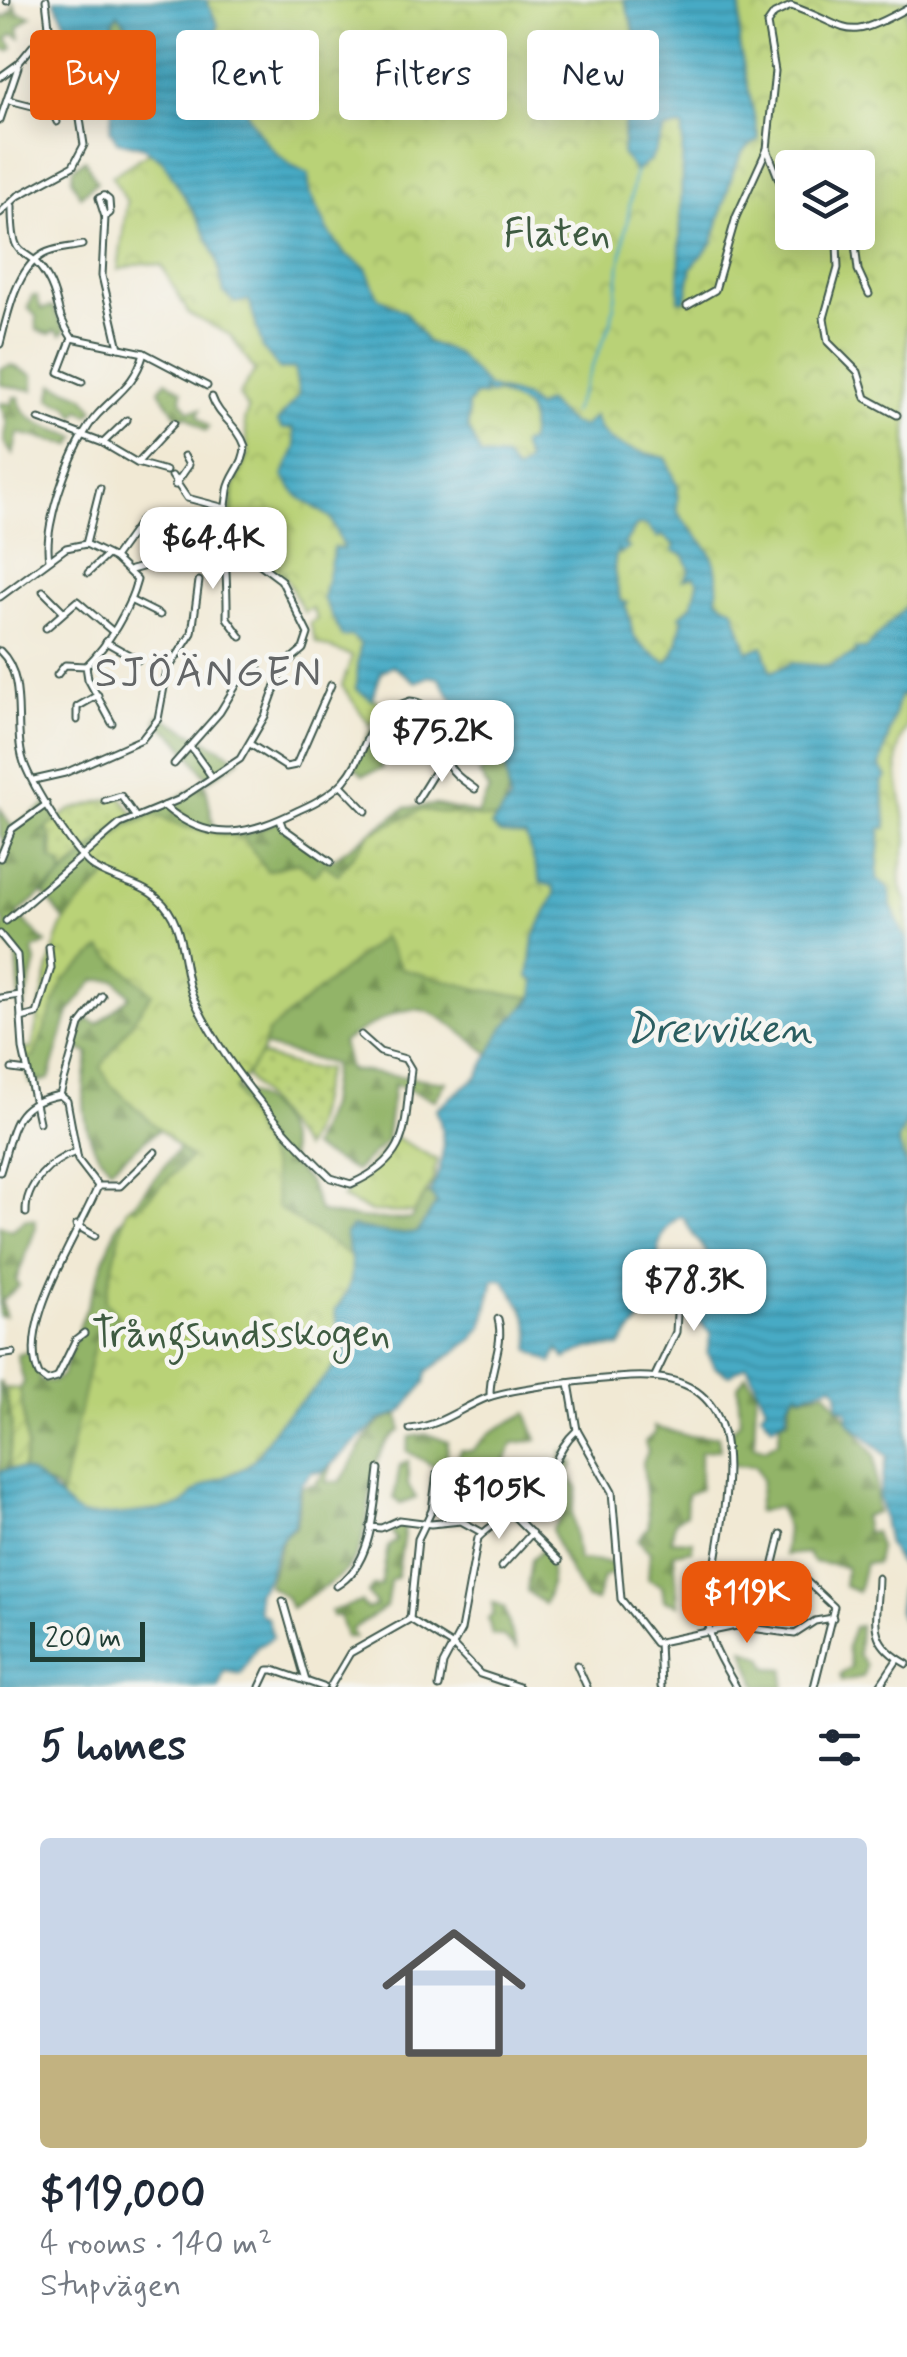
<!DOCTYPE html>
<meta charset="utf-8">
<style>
:root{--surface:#fff;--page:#f6f6f7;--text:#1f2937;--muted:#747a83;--line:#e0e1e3;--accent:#ea580c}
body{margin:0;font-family:Mynerve,sans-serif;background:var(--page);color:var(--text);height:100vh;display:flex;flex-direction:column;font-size:38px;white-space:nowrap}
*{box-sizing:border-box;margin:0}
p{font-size:32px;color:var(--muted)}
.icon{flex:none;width:55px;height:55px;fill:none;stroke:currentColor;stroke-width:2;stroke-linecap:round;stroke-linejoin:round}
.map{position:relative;height:1687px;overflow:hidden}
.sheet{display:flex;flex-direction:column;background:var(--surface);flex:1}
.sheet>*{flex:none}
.guide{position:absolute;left:30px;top:30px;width:848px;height:90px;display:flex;gap:20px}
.buttons{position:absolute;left:775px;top:150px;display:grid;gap:20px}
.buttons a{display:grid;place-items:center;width:100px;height:100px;border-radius:10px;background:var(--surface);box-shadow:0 5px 25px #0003;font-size:50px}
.scale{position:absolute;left:30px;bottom:25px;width:115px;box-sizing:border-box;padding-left:10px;border:5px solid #1f3d34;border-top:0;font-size:28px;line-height:35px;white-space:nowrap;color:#1f3d34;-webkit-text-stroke:8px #f6f6f2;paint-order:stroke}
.price{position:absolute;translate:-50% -85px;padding:0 22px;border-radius:20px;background:#fff;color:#222;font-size:32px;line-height:65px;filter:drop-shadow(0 2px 5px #0008)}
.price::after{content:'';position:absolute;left:50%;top:60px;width:30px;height:22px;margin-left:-15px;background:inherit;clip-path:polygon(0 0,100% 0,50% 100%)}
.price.selected{background:var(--accent);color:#fff}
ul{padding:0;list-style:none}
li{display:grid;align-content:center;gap:20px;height:530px;padding:0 40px}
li+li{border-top:2px solid var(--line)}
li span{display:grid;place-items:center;height:310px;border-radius:10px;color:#555}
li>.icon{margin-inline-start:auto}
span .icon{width:180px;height:180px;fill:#fffc;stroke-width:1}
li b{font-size:42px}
h2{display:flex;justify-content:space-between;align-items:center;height:120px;padding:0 40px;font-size:42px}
.chip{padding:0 35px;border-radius:10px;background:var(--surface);box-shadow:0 5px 25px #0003;font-size:35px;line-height:90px}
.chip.selected{background:var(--accent);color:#fff}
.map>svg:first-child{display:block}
</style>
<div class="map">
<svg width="907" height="1687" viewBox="0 0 907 1687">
<defs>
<pattern id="grass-dots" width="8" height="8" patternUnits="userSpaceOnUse" patternTransform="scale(2.5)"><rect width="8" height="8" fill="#b9d277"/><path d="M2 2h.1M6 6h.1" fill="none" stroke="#9fb568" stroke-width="1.8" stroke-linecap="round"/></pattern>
<pattern id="forest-firs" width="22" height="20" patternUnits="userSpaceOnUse" patternTransform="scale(2.5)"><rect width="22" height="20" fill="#92b468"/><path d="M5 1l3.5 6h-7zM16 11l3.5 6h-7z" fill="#779456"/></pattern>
<pattern id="park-crowns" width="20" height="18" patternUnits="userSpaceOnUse" patternTransform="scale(2.5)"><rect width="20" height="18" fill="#b9d277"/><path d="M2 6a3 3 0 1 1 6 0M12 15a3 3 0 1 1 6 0" fill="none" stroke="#9fb568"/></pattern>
<pattern id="garden-furrows" width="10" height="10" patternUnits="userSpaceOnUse" patternTransform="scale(2.5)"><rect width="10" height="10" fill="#b9d277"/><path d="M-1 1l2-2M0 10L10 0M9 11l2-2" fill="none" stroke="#9fb568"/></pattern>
<pattern id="water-rules" width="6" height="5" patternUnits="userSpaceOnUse" patternTransform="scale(2.5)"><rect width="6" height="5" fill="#46aac5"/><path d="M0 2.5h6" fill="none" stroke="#3a8ca1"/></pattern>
</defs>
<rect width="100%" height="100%" fill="#f6f6f2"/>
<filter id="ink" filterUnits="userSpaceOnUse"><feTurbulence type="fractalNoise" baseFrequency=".01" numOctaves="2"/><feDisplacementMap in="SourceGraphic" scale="20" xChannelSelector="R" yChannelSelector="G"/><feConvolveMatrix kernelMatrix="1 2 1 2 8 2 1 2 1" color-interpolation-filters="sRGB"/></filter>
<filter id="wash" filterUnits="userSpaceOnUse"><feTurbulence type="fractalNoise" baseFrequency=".0048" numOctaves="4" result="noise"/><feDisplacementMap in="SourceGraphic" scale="40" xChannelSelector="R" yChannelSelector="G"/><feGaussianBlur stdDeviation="2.25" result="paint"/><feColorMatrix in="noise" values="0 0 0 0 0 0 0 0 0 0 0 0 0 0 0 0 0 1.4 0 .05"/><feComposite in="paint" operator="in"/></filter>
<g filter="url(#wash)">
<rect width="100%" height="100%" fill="#f1e9d4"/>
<g fill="url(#grass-dots)" stroke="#6c8856" stroke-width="2.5">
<path d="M247,456L250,478L288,570L281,579L226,535L232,490Z"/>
<path d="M121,796L135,816L62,875L51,859L53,841L43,830L71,810Z"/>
<path d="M221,1043L303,1068L327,1069C317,1094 318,1126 303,1149Z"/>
</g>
<g fill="url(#forest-firs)" stroke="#58784e" stroke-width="2.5">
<path d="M13,3L19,13L31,16L18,27L20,37L13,34L7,39L13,47L9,51L0,47V15L4,18L13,10Z"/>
<path d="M118,13L135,36L130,51L119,45L113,21Z"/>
<path d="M85,160L97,182L80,196L72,180L73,168Z"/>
<path d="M32,296H37L41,309L53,307L65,331L61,335L55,330L50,334L37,330L36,316L28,308Z"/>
<path d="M11,365L33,375V390L1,385L0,369Z"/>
<path d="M166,380L182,391L181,400L189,411L200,409L198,416L209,427L206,431L186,415L179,419L159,390Z"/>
<path d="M54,384L84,396L94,409L89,415L80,409L75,416L69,406L50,399Z"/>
<path d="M14,397H19C20,422 56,430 77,437L72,445L18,433L13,455L4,442L7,423L0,403L12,404Z"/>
<path d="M417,701L435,718L439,731L397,732L378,751L382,769L363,775L353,766C367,732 380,710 417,701Z"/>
<path d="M159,715L240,759L209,780L178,739L156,721Z"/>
<path d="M487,742H495L512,755L505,763L511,785L504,807L535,981C532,1009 505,1026 490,1054C417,998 422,995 342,1042L349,1070L446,1082L435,1100L394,1084L386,1141L355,1171L311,1148L328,1106L333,1064L218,1035L207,1091L111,1168C79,1141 81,1091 89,1053L75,1048L86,1019L98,1024L130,996L116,980H95L69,1012L49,1079L30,1084L23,1049H32C39,1012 50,952 65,921L44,894L62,877L17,914L46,943L33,950L36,963L21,1018L17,955L0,934L5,922L0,918V858L5,843L0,835V808L12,828L47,804L58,819L44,830L50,833L51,859L61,864L63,876L120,824L164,806L205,782L214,829L247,834L280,820L283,828L330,861L405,808L436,805L478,814L489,790L479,773L489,766L490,756L480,747Z"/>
<path d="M228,1087C269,1095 289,1124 291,1165L309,1182L319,1211C334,1218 392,1221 411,1219L422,1197L430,1193L437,1203L417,1233L390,1234L353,1227L345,1234L355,1273L66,1504L56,1489L22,1471L27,1447L20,1389L24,1382L17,1355L31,1350L40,1380L53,1382L62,1375L117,1225Z"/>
<path d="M26,1219L35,1220L36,1227L16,1280L19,1286L2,1301L5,1316H0V1225L12,1230Z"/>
<path d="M746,1375L756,1390L754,1445L765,1449L778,1441L781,1423L789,1418L791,1401L798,1392L800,1396L826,1391L875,1456L877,1513L863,1516L866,1532H874L879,1547L876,1563H865L858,1592L844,1586L846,1567L813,1562L807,1553L784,1555L787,1528L778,1506L757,1512L762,1480L755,1466L733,1465L729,1433L740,1421L738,1385Z"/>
<path d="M0,1381L12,1423L9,1468L0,1472Z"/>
<path d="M527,1413L537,1440L513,1443C502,1465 499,1498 470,1500L456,1482L460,1450L472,1451L490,1433Z"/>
<path d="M399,1415L401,1430C359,1455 378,1522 354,1560C340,1583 311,1592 291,1608L286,1597L268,1585L284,1535L296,1527L301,1487L315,1484L332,1464L326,1482L339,1483C357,1462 367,1418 399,1415Z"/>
<path d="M654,1427L688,1436H718L720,1449L700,1452V1489L687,1494L686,1514L675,1521L671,1540L692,1541V1550L674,1553L678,1604L664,1600L662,1586L648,1579L650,1552L638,1540L649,1526L643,1462L648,1452L645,1442L655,1433Z"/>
<path d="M427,1434L448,1442L446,1463L435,1467L407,1451L410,1437Z"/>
<path d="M563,1452L574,1464L568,1475L578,1488L572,1511L578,1560L613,1563L616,1572L603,1577L596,1601L586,1599C575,1582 556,1548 552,1529L563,1515L560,1497L564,1489L558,1476Z"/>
<path d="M408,1461V1485L416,1498L400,1504L394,1498L400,1465Z"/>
<path d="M400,1526L405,1527L397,1577L390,1581L386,1607L351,1630L355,1637H346L339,1615L333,1616L331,1611L361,1602L367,1609L377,1606L368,1593L373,1586H381L388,1546L396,1540L391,1531Z"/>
<path d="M543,1549C556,1567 552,1586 544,1604L527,1591L531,1560Z"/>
<path d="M493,1603L504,1608L516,1648L502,1636L492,1635L488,1618L493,1615Z"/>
<path d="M860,1626L858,1655L866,1665L863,1677L842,1681L840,1675L851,1667L847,1647L854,1627Z"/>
<path d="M744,1649L763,1657L768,1668L785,1669L784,1687L757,1686Z"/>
</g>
<g fill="url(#park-crowns)" stroke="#6c8856" stroke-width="2.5" fill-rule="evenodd">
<path d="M147,0H907V727C885,758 907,806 907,842C902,861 895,882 907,901V1384L491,560L387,632L372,698L387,707L370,725L342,686L352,656L316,643L310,623L317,619L312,608L304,612L282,570L232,526L234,488L249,455L244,421L248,410L239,395L255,371L230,335L189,314L162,266L143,263L118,270L127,202L112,176L195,123ZM792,168H858V232H792Z"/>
<path d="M420,810L586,831L587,1005L482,990L402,969L383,937L267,1033L261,1054L235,1090L271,1165L278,1208L422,1303L204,1560L48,1556L96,1336L111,1340L117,1315L105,1300L126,1210L132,1205L136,1209L190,1158L110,1084L101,1067L152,993L101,949L64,980L34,1057L25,1059L23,1049H32C37,1021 53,939 65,921C77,904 95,889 109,875L90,860L127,826L157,815L184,827L244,838L267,871L298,862L314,875L324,864L338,874L371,833Z"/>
<path d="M395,1137L437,1160L432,1183L414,1213L371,1212L342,1198Z"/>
</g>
<path fill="url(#garden-furrows)" stroke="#6c8856" stroke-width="2.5" d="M5,1388L20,1389L27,1447L22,1471L9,1468L12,1423Z"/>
<g fill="url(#water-rules)" stroke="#32747c" stroke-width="2.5" fill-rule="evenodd">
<path d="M54,0H206L218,25L215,39L238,56C228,100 269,160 309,174V190L329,232L344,253L366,268L378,297L406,313L427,342L456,353L488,387L526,398L536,408L546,401L570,423L583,427L594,416C603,450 640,450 666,458L678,487L677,511C703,550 721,545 717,599L734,609L748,652L763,646L771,672L792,663L829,666L856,653L855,649H865L907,605V694L899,697L880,767L887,777L882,783L887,828H881L877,879L890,890L891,906L907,942V1121L898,1141L907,1168V1630L898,1609L904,1571L888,1545L879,1496L887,1456L848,1421V1412L838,1406V1391L833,1385L800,1395L798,1391L788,1403L786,1418L772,1426L761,1413L766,1406L747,1365L729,1375L715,1367L707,1353L711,1333L699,1322C692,1276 731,1279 694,1236C689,1229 688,1222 681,1216C649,1236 661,1264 655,1294C651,1313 630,1331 620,1347L589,1348L565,1359L558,1349L552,1363L530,1350C535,1324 520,1301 503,1279H494L483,1326L473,1339L427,1372L425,1383L402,1412L380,1420L323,1472H312L299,1487L295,1524C268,1544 276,1576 257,1592L259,1613L267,1617L273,1637L256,1648L241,1674L224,1671L219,1687H0V1472C35,1456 58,1506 82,1515C92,1518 171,1510 180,1506C187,1503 191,1494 197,1490C212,1479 234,1477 250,1463C265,1450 269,1432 281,1420C304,1397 332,1376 347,1347L339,1339L335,1310C357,1283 354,1266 345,1234L352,1227L390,1234L417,1233L437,1203L430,1193C444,1166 447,1137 436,1109L478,1076L504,1027L533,999L535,981L529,977L534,937L555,894L553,886L541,883L526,837L500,834L491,826L510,801L505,763L512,755L491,741L480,747L466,746L472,731L439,678L429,676L416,682L392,665L381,673L372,700L356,689L360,643L351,636L342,637L323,598L334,547L343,549L331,518L298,496L283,476L296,447L293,428L283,429L277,422L299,395L294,368L280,370L263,349L249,300L235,303L224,293L216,257L201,224L163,161L142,147L117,141L110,130L115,85L108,71L88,57L76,28L68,26ZM118,13L135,36L129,51L119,45L113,21ZM483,389L490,395L496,392C521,408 535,399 529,441L521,445L527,462L516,472L505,458L481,456L468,428V405L475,396H485ZM637,525H646L658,538L661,535L675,545L673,551L684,555L690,570L684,579L694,576L698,583L692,604L680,616L683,619C678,632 679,652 666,663C658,655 644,652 635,638C629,628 632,617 625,606L628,603L621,601C614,575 612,568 618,549L620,554L629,548L624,545Z"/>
<path d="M624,0H741L739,44L759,139L743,151L733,172L713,242L692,267L686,300H679V290L683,127L665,129L651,160L635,172L622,154L624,127L643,58Z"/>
</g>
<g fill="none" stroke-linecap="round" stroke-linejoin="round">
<path stroke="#46aac5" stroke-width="2.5" d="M572,413L611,323L635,172"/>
</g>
</g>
<g filter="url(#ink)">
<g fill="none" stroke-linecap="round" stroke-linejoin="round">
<defs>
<g id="street">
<path d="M7,1V0"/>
<path d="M0,77L18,64L49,26"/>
<path d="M9,100L52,111L57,122"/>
<path d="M0,120L18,67"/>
<path d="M104,196L109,200L110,213L105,217L102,276L119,348"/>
<path d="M104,196L99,198L105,217"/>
<path d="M12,206C12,271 25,238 48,279C60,300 55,314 72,338L144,353L207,386"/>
<path d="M0,213L18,196L73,166L84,145L74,80L65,49L49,26L46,0"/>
<path d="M792,213L767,149L775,71L767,24L774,14L791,6C853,27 841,45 907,8"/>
<path d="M796,232H807"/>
<path d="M824,232L837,243L838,268L824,318L828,342L858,372L866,398L897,415"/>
<path d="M837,243L855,244L858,270L869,294"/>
<path d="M687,306L715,290L736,217L767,149"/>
<path d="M72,338L59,372L82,382"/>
<path d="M0,344C7,317 16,270 42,255C52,248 70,248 82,245"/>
<path d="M212,397C219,418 238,425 245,446C245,464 231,474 228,490C221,533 228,575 227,618L241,637"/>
<path d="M39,419L103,443L137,463L166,471"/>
<path d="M103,443L127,420"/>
<path d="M137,463L174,423"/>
<path d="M172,476L187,498L225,508"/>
<path d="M175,485L189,465L184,456"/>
<path d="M86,544L100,488"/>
<path d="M114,558L142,519"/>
<path d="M49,559C42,525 74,439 98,414C119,392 135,384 144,353"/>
<path d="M131,570L175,558"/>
<path d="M88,573L107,555"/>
<path d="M43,591L63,611"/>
<path d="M0,597L66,548L86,544L114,558L137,580C129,610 109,644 86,666"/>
<path d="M130,600L160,615"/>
<path d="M46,628L77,601L111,630"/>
<path d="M106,642L138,660"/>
<path d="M0,651C30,680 10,732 26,768C36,791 75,856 95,868C113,880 140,883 157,898C189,924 179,971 196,1004C228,1069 279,1128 331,1178L351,1184C411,1158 404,1127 411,1069L405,1059L380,1052L361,1035"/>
<path d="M57,675L65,665L86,666L88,679L112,723"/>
<path d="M77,720V707L98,695"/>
<path d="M250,744L286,767L296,765L331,685"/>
<path d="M190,746L212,777"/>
<path d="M174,764L220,712L240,679L258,668"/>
<path d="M34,780L65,773L142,739L158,719L167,671L192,633L199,581"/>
<path d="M341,785L366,811"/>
<path d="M417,800L445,755"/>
<path d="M105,801L121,796L135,816"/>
<path d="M164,806C211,846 250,834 299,810C315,803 332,794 344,781C371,750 361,716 410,701C444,704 437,745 450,767C455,776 467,783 475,789"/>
<path d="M280,820L283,828L331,862"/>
<path d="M0,858L12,829L47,804"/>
<path d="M6,921L120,824L178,800L240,759L265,716L283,666L303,649L308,634L281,580L228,540"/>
<path d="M0,934L17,955L23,1049L39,1122"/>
<path d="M0,998L19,995"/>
<path d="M21,1018L37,1014L51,968L49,947"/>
<path d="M12,1069L27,1071"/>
<path d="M60,1095L67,1101L78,1160L98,1186H120L155,1152"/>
<path d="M0,1172C14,1129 10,1104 60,1095L80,1025L102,996"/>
<path d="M26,1213C25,1185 51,1160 76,1152"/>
<path d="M76,1225L95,1236"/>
<path d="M84,1333L76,1339L57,1378L47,1381L39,1375C16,1323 80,1233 98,1186"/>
<path d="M0,1355L13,1353"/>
<path d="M655,1376L676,1332L679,1278"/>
<path d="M569,1383L577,1430L612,1492L621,1599L655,1643L736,1626L795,1634L815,1621L833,1618"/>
<path d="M490,1396C489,1368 505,1345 498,1319"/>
<path d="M410,1429C440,1426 459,1409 486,1398C516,1387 596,1379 630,1377C780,1369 712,1533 709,1617C707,1642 724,1665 736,1687"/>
<path d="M513,1515L559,1561"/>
<path d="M370,1527L381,1528L399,1520L431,1524L461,1521L483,1533"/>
<path d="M501,1567L532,1533"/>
<path d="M878,1578C877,1621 865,1641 907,1664"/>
<path d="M805,1580L834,1607L814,1687"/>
<path d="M336,1586C373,1565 374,1508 379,1469"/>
<path d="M283,1601L306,1681"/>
<path d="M410,1619L418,1539L432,1510L437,1473"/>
<path d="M747,1628L766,1596L781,1534"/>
<path d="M659,1642L661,1687"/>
<path d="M577,1665L587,1687"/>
<path d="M260,1687L268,1670H274L323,1687"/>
<path d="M330,1687L350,1653L410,1619L453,1646L480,1674L519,1687"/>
<path d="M439,1687L443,1664L461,1630L478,1538C496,1519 522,1511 539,1489C557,1468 555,1450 577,1430"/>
<path d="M879,1687L897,1660"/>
</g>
</defs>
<use href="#street" stroke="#3e574c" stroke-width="9"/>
<use href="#street" stroke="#fff" stroke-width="5"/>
</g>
</g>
<g text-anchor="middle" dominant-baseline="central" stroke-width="9" stroke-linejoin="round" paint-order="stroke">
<g font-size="40" fill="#3e5b41" stroke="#f6f6f2">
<text x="557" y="235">Flaten</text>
<text x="241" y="1335">Trångsundsskogen</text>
</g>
<g font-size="42" letter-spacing="2.5" fill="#636667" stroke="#f6f6f2">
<text x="209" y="674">SJÖÄNGEN</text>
</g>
<g font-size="42" font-style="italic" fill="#2b5e60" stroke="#f6f6f2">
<text x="719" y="1030">Drevviken</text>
</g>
</g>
</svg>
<div class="buttons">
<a><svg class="icon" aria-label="layers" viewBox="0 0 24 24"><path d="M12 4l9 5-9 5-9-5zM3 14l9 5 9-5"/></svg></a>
</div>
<div class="scale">200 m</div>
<b class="price" style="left:213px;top:592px">$64.4K</b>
<b class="price" style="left:442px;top:785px">$75.2K</b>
<b class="price" style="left:694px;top:1334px">$78.3K</b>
<b class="price" style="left:499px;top:1542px">$105K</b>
<b class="price selected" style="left:747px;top:1646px">$119K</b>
<div class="guide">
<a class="chip selected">Buy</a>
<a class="chip">Rent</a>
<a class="chip">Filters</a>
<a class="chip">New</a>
</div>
</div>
<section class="sheet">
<h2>5 homes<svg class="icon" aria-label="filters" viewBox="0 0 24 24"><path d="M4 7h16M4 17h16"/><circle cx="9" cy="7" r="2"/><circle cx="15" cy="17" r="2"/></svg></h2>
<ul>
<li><span style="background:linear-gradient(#c9d6e8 70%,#c2b280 0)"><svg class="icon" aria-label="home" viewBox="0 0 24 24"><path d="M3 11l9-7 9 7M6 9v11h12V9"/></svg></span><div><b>$119,000</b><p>4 rooms · 140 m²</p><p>Stupvägen</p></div></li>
</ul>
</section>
